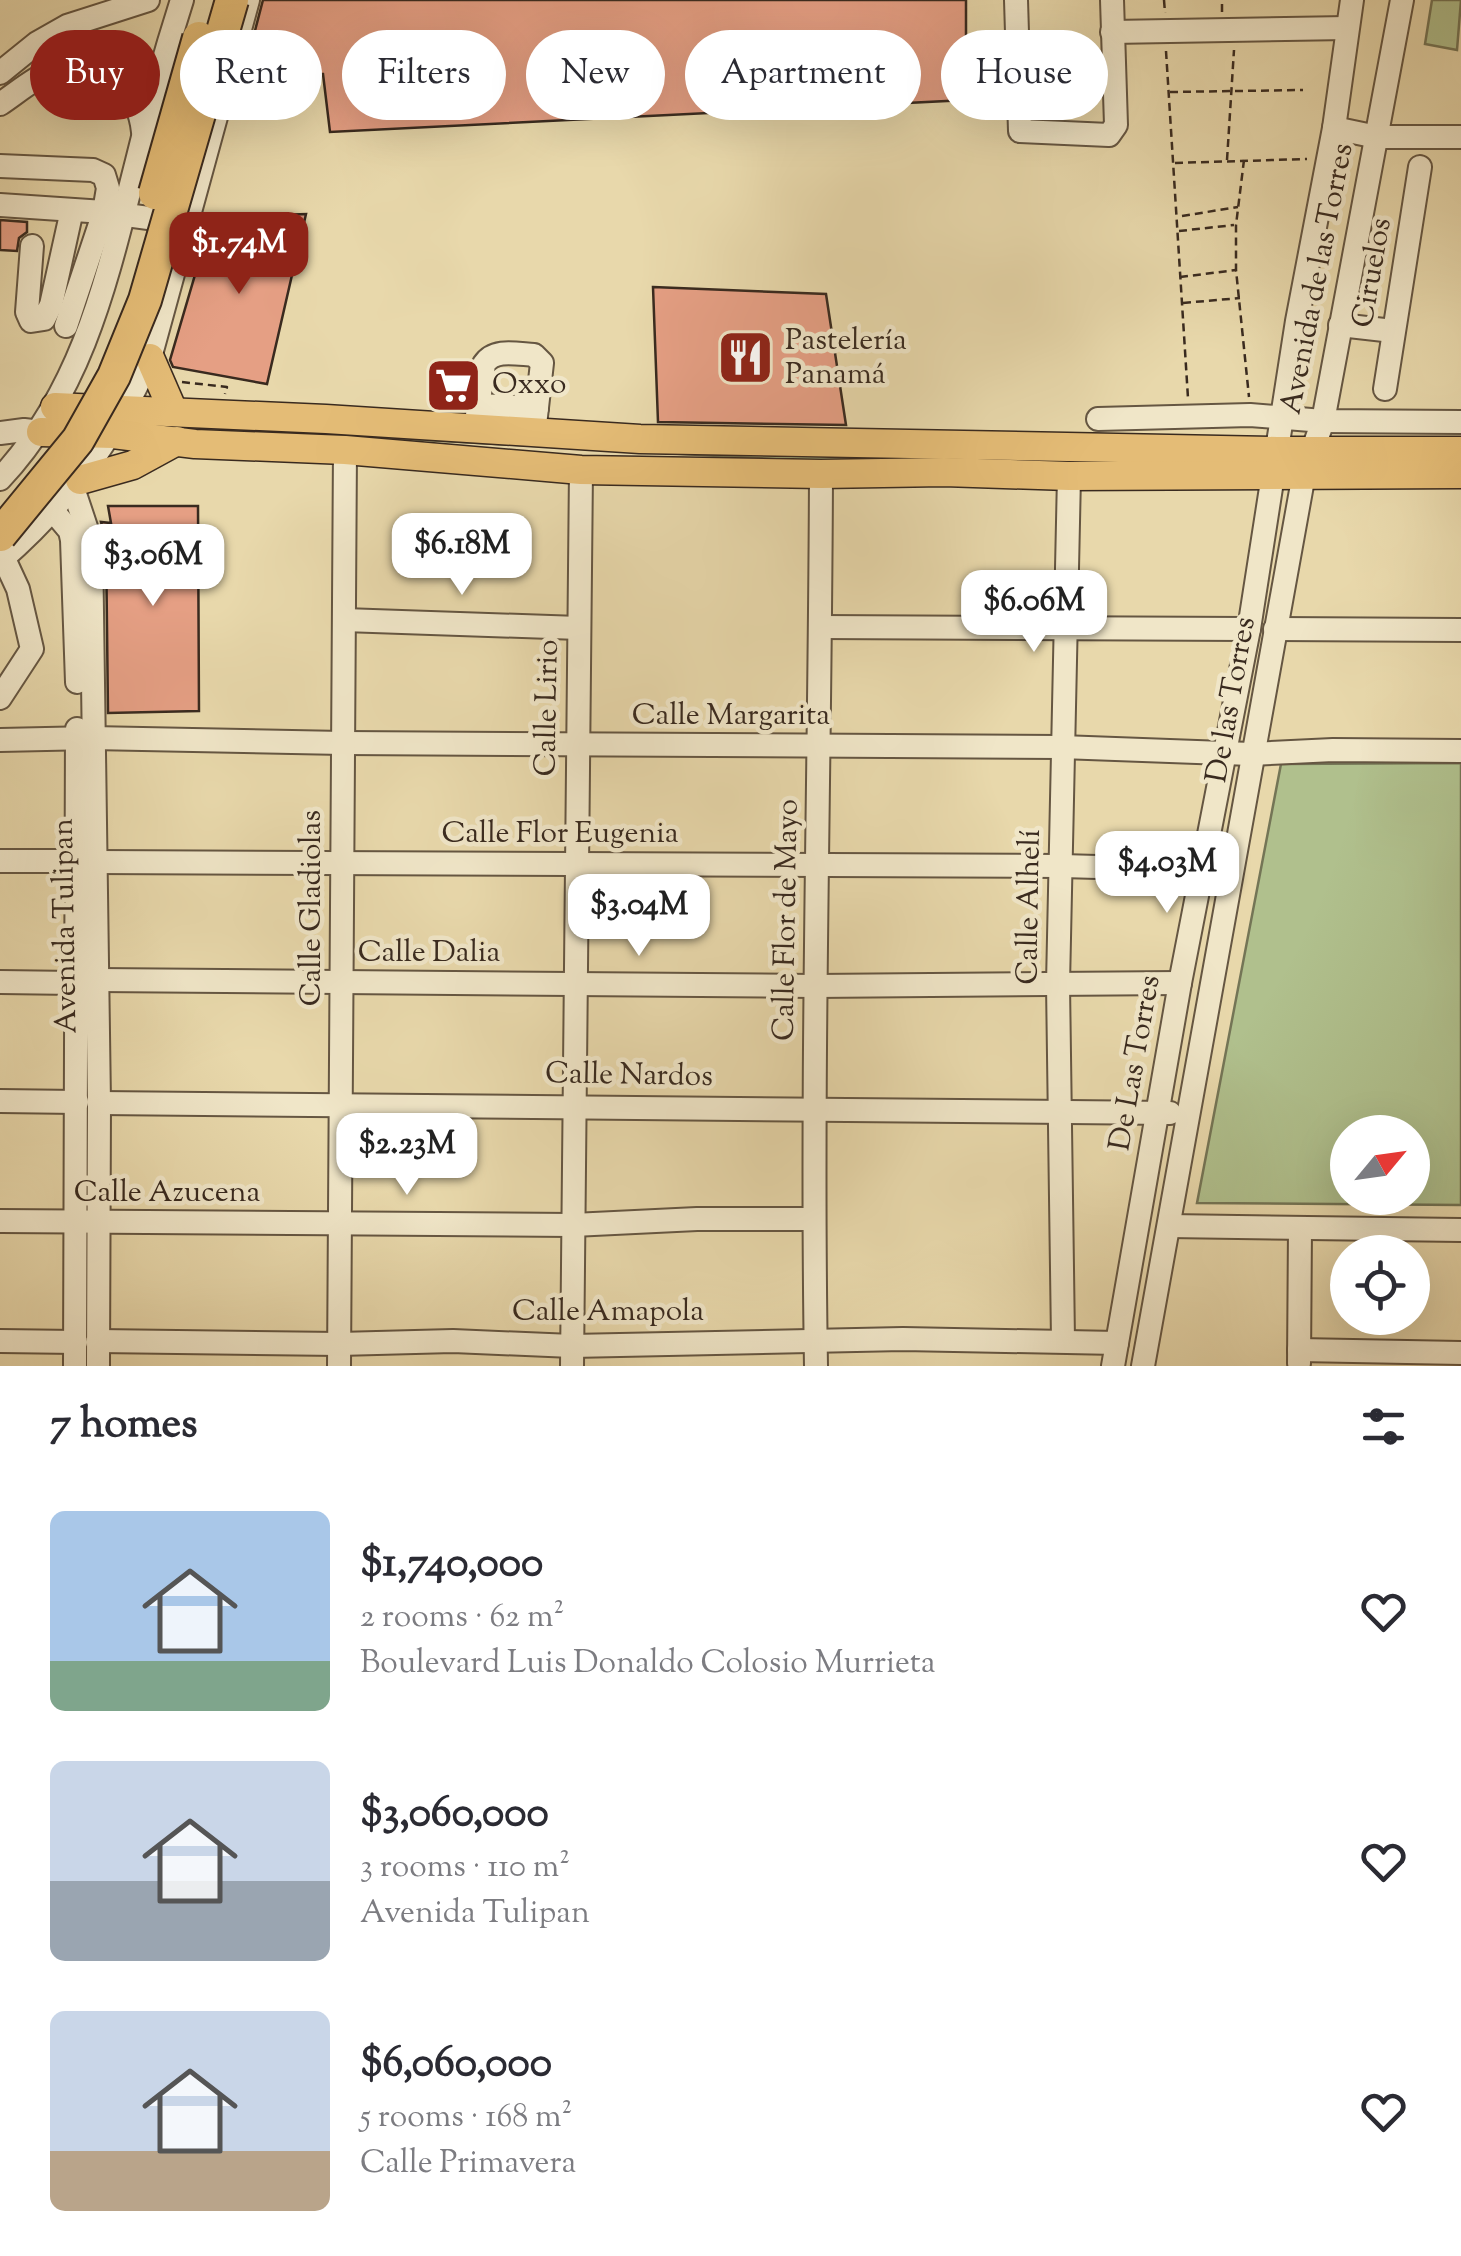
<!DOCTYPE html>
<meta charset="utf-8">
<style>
:root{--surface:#fff;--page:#f2f2f3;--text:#2b2b33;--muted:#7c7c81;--accent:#8f2418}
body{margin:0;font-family:"Sorts Mill Goudy",serif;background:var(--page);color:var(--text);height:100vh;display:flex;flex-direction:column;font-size:38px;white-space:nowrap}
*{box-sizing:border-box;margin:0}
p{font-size:32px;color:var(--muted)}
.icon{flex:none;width:55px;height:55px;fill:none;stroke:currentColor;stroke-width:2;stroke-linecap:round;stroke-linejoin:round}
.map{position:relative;height:1366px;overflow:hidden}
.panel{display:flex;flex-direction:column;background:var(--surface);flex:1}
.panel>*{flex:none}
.top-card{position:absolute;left:30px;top:30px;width:1402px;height:90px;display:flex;gap:20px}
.needle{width:65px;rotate:61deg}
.controls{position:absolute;left:1330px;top:1115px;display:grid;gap:20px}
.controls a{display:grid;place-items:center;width:100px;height:100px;border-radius:50%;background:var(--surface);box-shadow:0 10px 40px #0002;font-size:50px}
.price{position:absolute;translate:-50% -85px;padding:0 22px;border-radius:20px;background:#fff;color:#222;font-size:32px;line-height:65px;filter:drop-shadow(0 2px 5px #0008)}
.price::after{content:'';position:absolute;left:50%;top:60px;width:30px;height:22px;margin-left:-15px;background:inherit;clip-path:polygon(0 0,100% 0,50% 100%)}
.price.on{background:var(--accent);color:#fff}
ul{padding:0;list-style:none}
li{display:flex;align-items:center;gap:30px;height:250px;padding:0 50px}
li span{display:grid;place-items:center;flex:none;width:280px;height:200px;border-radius:15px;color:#555}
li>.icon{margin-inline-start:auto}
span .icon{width:120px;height:120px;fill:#fffc;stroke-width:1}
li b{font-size:42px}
h2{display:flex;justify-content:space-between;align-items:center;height:120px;padding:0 50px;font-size:42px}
.chip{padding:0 35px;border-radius:45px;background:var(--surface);box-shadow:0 10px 40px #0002;font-size:35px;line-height:90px}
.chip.on{background:var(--accent);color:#fff}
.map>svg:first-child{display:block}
</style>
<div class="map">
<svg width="1461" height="1366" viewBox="0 0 1461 1366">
<rect width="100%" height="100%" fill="#e8d8ab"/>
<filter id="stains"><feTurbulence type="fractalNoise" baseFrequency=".002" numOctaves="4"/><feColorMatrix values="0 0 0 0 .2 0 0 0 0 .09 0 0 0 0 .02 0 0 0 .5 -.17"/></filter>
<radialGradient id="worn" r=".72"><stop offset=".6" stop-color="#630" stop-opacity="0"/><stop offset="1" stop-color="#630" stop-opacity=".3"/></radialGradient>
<g fill="#b0c08d" stroke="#747556" stroke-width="2.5" fill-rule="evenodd">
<path d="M1432,0H1461L1457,50L1425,44Z"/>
<path d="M132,415L809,451L1261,466L810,461L130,424Z"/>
<path d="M1461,763V1205L1197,1203L1281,764ZM1412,1132V1198H1348V1132Z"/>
</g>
<g fill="#e59f84" stroke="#392a1f" stroke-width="2.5">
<path d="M263,0H966V100L330,132L323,74L244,73Z"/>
<path d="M306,214L267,384L173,367L170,360L212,217Z"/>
<path d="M0,220L27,222V232L19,238L17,251L0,250Z"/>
<path d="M653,287L826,294L846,425L658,422Z"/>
<path d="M108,506H198L199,711L108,713L106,542L101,522L111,523Z"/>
</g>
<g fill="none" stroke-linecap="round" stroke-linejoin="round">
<defs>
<g id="minor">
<path d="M1016,0L1020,131L1109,135L1116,125L1112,0"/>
<path d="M1112,32L1347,28"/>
<path d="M0,73L37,43L67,26L148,0"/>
<path d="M0,104C18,92 40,73 61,68C105,58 139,91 143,132"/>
<path d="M1334,128L1377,137H1461"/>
<path d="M0,166L93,170L104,175L108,188L104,212L0,205"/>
<path d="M32,246L27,312L31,321L44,319L51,305L72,210"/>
<path d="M1340,325L1393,331"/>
<path d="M66,326L104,212L178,222"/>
<path d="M1385,389L1420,167"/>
<path d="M478,405L537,408"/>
<path d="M1098,419L1250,415L1323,421L1461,422"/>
<path d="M475,430L484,364C494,348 517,354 534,355L542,363L534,434"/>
<path d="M0,433L24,430L41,432"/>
<path d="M0,479C84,389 107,278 137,161C150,107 165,53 182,0"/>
<path d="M73,488L91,542L99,1103L98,1366"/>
<path d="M54,512L70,531L72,540L77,682"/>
<path d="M0,550L18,589L32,649L0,698"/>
<path d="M0,561C69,501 112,440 150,358L248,0"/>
<path d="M344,620L579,628"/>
<path d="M820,627L1249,629"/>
<path d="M1275,629L1461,630"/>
<path d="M0,740L92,738L343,743L1061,747L1251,754L1333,750L1461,751"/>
<path d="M0,861H75"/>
<path d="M95,862L1062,866L1204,870"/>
<path d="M97,980L815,986L1180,983"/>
<path d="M0,982L75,983"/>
<path d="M0,1101L77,1102"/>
<path d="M99,1103L1170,1113"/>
<path d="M0,1221L573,1225L697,1219H814"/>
<path d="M1169,1226L1461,1230"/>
<path d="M1063,1340L1058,984L1069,476"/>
<path d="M0,1341L76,1342"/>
<path d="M98,1341L339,1344L453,1341L572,1346L903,1339L1117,1343"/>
<path d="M1299,1350L1461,1353"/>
<path d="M1299,1363L1300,1228"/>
<path d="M75,1366L77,729"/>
<path d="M339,1366L345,450"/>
<path d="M572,1366L581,470"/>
<path d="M816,1366C811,1069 820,772 821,474"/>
<path d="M1113,1366L1180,983L1249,629L1297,321L1334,128L1352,0"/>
<path d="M1143,1366L1304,474L1323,421L1402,0"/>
</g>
<g id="major">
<path d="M150,358L173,411"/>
<path d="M55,407L326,419L640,439L1277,451H1461"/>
<path d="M41,432L113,434L195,444L345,450L581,470L821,474L944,472L1069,476L1461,474"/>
<path d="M80,480L133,465L177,441"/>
</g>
</defs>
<use href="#minor" stroke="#655642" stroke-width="26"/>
<use href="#major" stroke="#392a1f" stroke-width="31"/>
<g stroke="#392a1f" stroke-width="2.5" stroke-dasharray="8 5" stroke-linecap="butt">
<path d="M1164,0L1165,13"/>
<path d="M1222,12V0"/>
<path d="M1166,51L1188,398"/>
<path d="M1170,92L1303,90"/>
<path d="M1227,160L1234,50"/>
<path d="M1244,160L1236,225V270L1249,397"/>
<path d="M1175,163L1307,159"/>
<path d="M1182,216L1238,207"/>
<path d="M1179,231L1234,225"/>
<path d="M1180,277L1236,270"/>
<path d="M1183,303L1240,298"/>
<path d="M182,382L227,387L225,394"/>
</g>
<use href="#minor" stroke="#f0e6c8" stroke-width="22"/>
<use href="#major" stroke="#e4bc76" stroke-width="28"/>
<defs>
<g id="highway-bridge">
<path d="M155,193L199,38"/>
<path d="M0,535L78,440L114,376L145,300L232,0"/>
</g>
</defs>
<use href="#highway-bridge" stroke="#392a1f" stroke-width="36" stroke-linecap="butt"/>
<use href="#highway-bridge" stroke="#e4bc76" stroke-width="32"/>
</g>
<defs>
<symbol id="restaurant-square" viewBox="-11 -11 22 22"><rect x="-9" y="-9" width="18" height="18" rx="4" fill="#8f2418" stroke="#f0e6c8"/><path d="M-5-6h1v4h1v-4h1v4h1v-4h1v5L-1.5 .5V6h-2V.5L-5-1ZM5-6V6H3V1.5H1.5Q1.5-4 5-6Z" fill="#fff"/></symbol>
<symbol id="supermarket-square" viewBox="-11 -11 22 22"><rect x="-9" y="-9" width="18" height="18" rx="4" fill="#8f2418" stroke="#f0e6c8"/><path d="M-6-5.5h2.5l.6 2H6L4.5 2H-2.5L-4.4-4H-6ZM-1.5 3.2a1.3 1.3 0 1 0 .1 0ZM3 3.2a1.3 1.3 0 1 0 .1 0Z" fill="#fff"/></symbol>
</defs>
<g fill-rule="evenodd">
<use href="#restaurant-square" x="714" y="326" width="63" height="63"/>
<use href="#supermarket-square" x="422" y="354" width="63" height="63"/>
</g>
<g text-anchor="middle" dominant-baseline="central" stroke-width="9" stroke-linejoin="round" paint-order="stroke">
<g font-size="30" fill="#392a1f" stroke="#f0e6c8">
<text transform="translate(1373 273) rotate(-80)">Ciruelos</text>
<text transform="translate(1318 279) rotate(-79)">Avenida de las Torres</text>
<text transform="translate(1232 700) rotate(-80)">De las Torres</text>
<text transform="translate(548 708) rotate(-89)">Calle Lirio</text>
<text x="731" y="716">Calle Margarita</text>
<text x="560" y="834">Calle Flor Eugenia</text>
<text transform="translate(1030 907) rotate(-89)">Calle Alhelí</text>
<text transform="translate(312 908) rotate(-90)">Calle Gladiolas</text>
<text transform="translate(787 920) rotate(-89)">Calle Flor de Mayo</text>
<text transform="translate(66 926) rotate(-91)">Avenida Tulipan</text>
<text x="429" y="953">Calle Dalia</text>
<text transform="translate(1136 1063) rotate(-80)">De Las Torres</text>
<text transform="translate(629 1076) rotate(1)">Calle Nardos</text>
<text x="167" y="1193">Calle Azucena</text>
<text x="608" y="1312">Calle Amapola</text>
</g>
<g font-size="30" fill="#392a1f" stroke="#f0e6c8" text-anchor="start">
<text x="785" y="341">Pastelería<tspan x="785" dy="34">Panamá</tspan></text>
<text x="492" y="385">Oxxo</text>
</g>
</g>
<rect width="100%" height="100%" filter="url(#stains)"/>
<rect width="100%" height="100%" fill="url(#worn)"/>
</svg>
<div class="controls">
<a><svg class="needle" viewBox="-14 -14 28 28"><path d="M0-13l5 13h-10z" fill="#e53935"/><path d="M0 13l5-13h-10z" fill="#7c7c81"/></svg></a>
<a><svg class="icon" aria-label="locate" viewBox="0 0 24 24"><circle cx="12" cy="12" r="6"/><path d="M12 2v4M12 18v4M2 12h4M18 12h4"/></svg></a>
</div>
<b class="price on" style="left:239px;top:297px">$1.74M</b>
<b class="price" style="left:462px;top:598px">$6.18M</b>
<b class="price" style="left:153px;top:609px">$3.06M</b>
<b class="price" style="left:1034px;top:655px">$6.06M</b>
<b class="price" style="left:1167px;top:916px">$4.03M</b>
<b class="price" style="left:639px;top:959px">$3.04M</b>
<b class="price" style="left:407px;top:1198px">$2.23M</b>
<div class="top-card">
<a class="chip on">Buy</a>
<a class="chip">Rent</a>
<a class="chip">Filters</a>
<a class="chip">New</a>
<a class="chip">Apartment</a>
<a class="chip">House</a>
</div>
</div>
<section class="panel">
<h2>7 homes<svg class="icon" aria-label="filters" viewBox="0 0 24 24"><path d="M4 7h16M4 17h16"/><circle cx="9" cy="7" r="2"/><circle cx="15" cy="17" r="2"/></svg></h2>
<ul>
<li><span style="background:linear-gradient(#a9c7e8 75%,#7fa58c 0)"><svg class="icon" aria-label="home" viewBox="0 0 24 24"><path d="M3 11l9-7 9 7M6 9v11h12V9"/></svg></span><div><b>$1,740,000</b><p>2 rooms · 62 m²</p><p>Boulevard Luis Donaldo Colosio Murrieta</p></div><svg class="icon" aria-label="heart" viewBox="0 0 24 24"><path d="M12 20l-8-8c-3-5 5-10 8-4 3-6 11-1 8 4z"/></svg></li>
<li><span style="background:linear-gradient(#c9d6e8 60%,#9aa5b1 0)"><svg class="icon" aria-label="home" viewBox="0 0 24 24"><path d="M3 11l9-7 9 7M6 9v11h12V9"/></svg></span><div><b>$3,060,000</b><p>3 rooms · 110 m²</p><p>Avenida Tulipan</p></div><svg class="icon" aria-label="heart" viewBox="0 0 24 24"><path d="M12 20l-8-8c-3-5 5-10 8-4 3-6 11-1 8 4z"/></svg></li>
<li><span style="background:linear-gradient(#c9d6e8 70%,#b9a48a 0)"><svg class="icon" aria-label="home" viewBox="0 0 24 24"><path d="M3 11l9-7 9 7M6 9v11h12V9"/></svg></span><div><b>$6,060,000</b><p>5 rooms · 168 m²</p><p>Calle Primavera</p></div><svg class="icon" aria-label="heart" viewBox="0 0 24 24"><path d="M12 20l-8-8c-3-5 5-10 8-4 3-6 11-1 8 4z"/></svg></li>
</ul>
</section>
